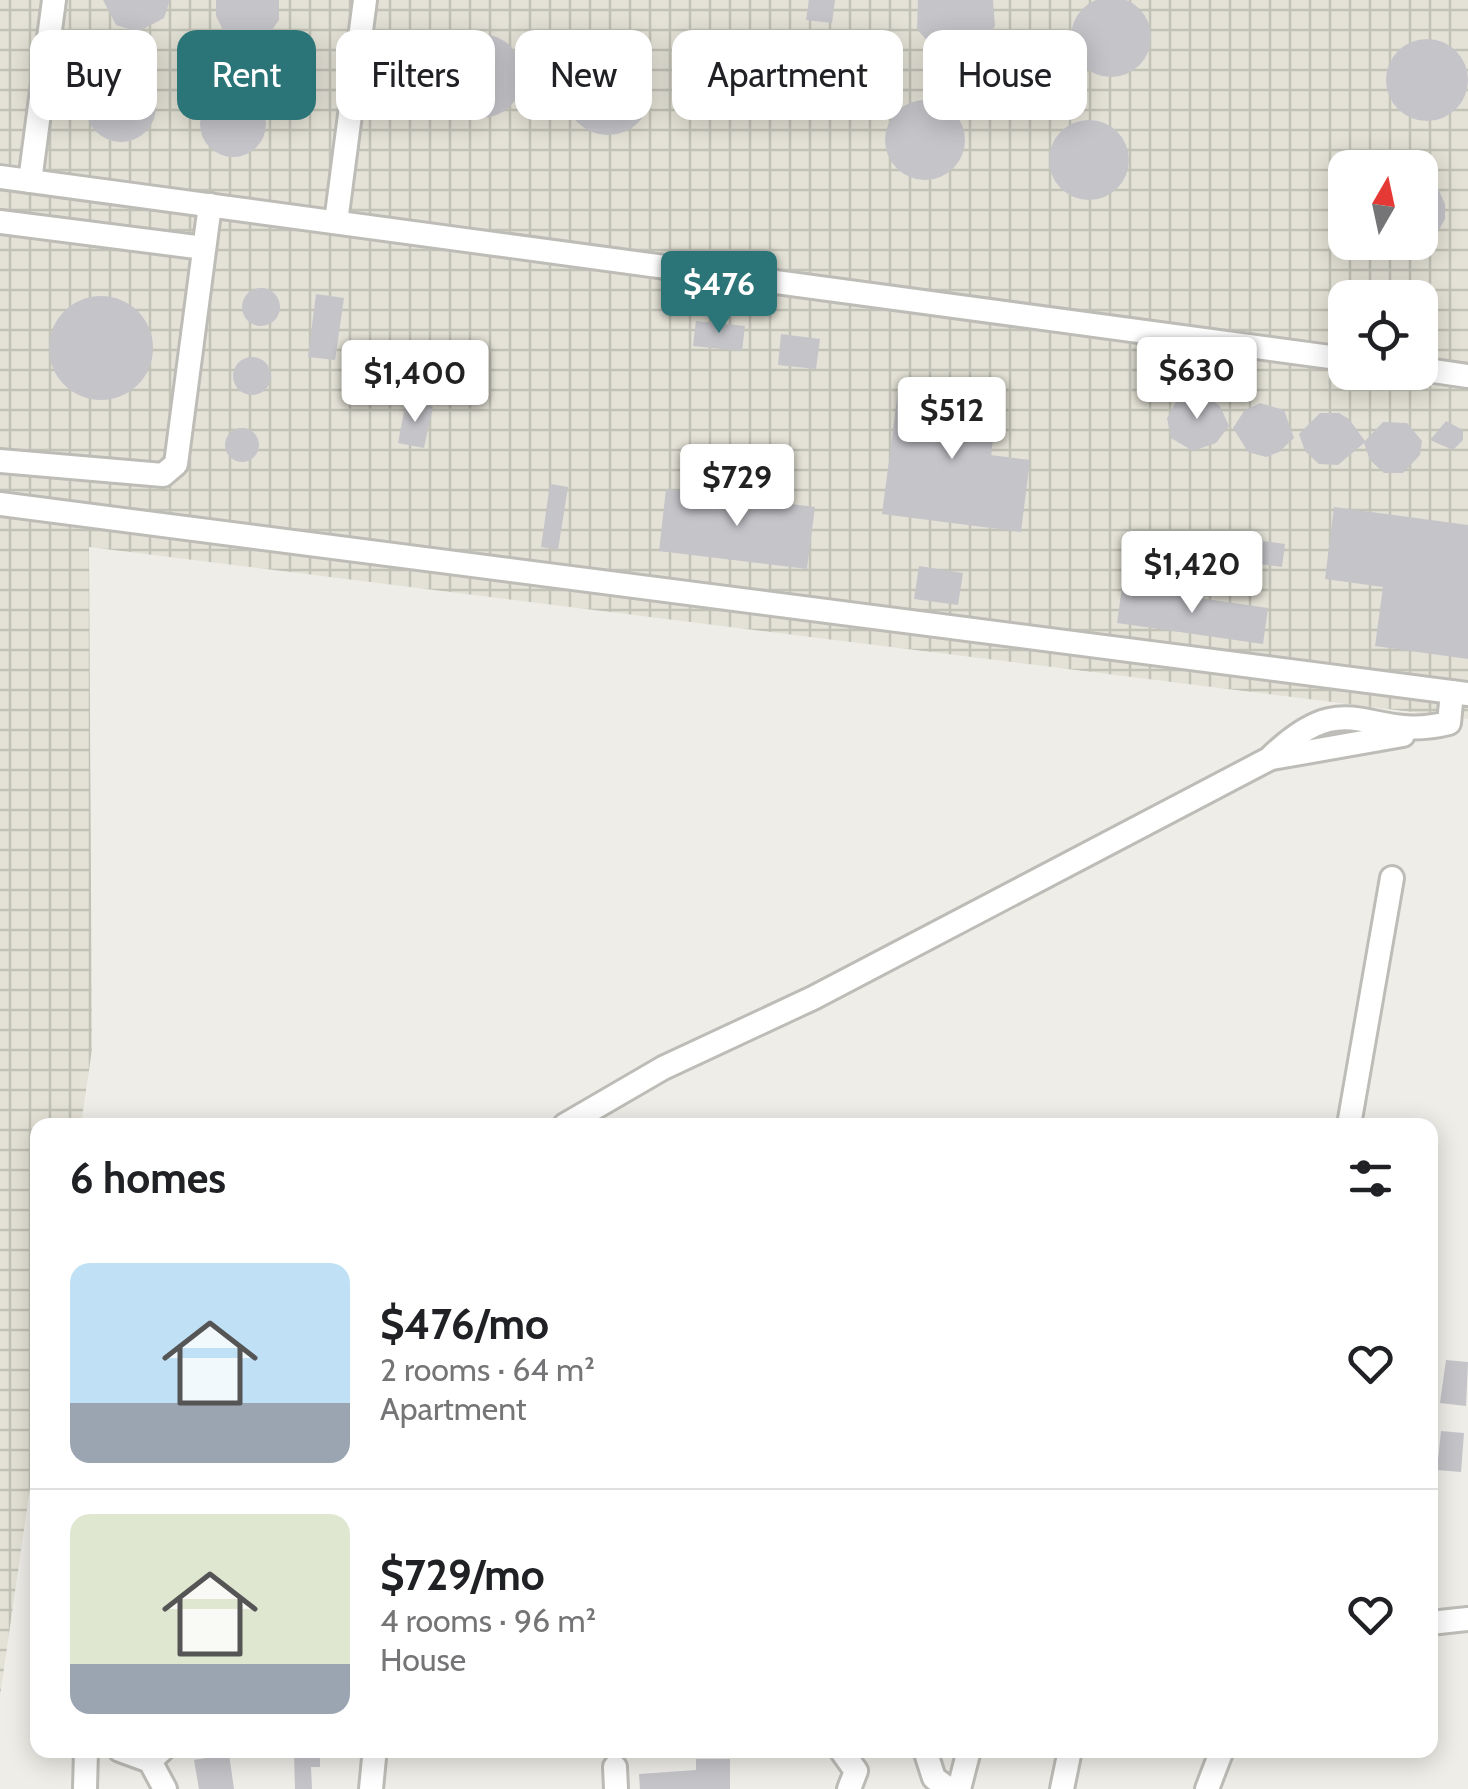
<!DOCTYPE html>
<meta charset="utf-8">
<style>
:root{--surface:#fff;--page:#f2f2f2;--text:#202124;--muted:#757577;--line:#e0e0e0;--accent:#2b7578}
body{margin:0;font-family:Cabin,sans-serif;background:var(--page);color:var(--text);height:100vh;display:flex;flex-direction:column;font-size:38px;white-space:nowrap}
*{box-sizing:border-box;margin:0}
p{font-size:32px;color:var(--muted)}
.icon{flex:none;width:55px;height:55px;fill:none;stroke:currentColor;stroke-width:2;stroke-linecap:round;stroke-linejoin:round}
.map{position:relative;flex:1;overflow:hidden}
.side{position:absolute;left:30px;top:1118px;width:1408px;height:640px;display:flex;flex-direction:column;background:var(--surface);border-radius:20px;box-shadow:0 5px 25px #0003}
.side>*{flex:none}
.hud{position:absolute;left:30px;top:30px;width:1410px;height:90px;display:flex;gap:20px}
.needle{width:65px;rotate:9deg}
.fabs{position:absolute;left:1328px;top:150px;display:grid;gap:20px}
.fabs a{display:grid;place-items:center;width:110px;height:110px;border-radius:20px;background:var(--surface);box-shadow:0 5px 25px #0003;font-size:50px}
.price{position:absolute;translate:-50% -85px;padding:0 22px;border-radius:10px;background:#fff;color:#222;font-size:32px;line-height:65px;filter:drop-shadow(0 2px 5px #0008)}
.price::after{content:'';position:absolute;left:50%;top:60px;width:30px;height:22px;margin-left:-15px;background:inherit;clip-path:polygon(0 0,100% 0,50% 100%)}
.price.selected{background:var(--accent);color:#fff}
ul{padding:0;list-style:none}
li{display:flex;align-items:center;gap:30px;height:250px;padding:0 40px}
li+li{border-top:2px solid var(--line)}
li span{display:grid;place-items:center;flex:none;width:280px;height:200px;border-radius:20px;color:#555}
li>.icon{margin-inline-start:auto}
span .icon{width:120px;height:120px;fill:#fffc;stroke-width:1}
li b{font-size:42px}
h2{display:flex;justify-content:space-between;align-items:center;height:120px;padding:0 40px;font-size:42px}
.tag{padding:0 35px;border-radius:20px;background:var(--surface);box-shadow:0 5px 25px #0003;font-size:35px;line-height:90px}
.tag.selected{background:var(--accent);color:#fff}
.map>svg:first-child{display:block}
</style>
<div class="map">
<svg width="1468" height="1789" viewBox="0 0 1468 1789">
<defs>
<pattern id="industrial-grid" width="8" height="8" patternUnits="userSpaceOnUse" patternTransform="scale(2.5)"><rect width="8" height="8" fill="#e4e2d6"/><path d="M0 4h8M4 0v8" fill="none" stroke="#c3c2b7"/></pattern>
</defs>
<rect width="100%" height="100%" fill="#eeede8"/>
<path fill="url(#industrial-grid)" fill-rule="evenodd" d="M0,0H1468V719L89,547L92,1049L81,1125H38V1432L0,1696ZM1345,168H1420V242H1345ZM1345,298H1420V372H1345Z"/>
<g fill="#c5c4c9">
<circle cx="1111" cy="37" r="40"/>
<path d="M103,0H170L164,18L138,32L116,25Z"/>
<path d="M216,0H279V20L266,38L244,43L224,32L216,16Z"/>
<path d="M809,0H835L832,23L806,20Z"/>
<path d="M918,0H993L995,26L979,49L963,55L936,51L917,29Z"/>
<circle cx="481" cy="76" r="42"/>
<circle cx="1427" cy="80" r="41"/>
<circle cx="608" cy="92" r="43"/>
<circle cx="121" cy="107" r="35"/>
<circle cx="233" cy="124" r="33"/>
<circle cx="925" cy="140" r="40"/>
<circle cx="1089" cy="160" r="40"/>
<path d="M1420,171L1436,184L1445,204V219L1432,242L1434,250L1402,255L1371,250L1372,242H1420Z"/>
<circle cx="261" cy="307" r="19"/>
<path d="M316,294L344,298L335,360L308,357Z"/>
<circle cx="101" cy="348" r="52"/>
<path d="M696,321L745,326L742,351L693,346Z"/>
<path d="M781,334L820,339L816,369L778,365Z"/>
<circle cx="252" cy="376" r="19"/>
<path d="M899,384L999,397L991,455L1030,460L1021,532L882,514Z"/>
<path d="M1204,394L1220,406L1229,426L1216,443L1193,451L1171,438L1167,418L1177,400Z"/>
<path d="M406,401L433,407L424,448L398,443Z"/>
<path d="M1260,403L1284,410L1294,438L1279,452L1266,457L1248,452L1233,428L1244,411Z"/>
<path d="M1320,413H1339L1349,419L1365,441L1383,422L1407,423L1422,441L1420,455L1403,473H1384L1370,460L1364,443L1338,465L1319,464L1305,451L1299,434Z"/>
<path d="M1446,421L1463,430V440L1453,450L1430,440Z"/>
<circle cx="242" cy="445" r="17"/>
<path d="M550,484L568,487L558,550L541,547Z"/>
<path d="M666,489L815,507L807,569L659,551Z"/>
<path d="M1334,507L1468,525V659L1375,646L1383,587L1325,579Z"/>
<path d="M1235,537L1285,544L1282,567L1231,560Z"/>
<path d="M919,566L963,573L958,605L914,599Z"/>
<path d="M1122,587L1268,608L1263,644L1117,623Z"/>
<path d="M1446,1360L1468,1362L1466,1406L1440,1403Z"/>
<path d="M1441,1431L1464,1433L1461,1472L1437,1470Z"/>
<path d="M320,1753V1767H311L312,1789H295L294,1754Z"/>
<path d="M229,1754L234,1789H199L194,1760Z"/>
<path d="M696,1759H730V1789H640L639,1774L696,1770Z"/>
</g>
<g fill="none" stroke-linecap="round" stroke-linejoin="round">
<defs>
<g id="minor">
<path d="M0,177L1345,359"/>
<path d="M30,181L54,0"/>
<path d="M0,222L204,248"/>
<path d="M336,222L365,0"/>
<path d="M1420,369L1468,376"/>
<path d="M0,461L163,475L176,464L210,205"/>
<path d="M0,504L1468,694"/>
<path d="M1272,758L1403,735"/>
<path d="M565,1125L663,1068L813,998L1269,759C1349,680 1366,744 1449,723L1452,692"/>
<path d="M1349,1125L1392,878"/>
<path d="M1430,1623L1468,1619"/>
<path d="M120,1750L150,1761"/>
<path d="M162,1750L150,1761L165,1789"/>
<path d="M841,1750L856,1771L849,1789"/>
<path d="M925,1750L934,1778L949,1789"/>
<path d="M615,1767L616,1789"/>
<path d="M85,1789L86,1750"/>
<path d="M371,1789L374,1758"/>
<path d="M959,1789L969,1750"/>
<path d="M1062,1789L1070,1750"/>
<path d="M1207,1789L1222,1750"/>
</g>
</defs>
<use href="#minor" stroke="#bdbcb7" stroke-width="28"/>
<use href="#minor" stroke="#fff" stroke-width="22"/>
</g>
</svg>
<div class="fabs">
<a><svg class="needle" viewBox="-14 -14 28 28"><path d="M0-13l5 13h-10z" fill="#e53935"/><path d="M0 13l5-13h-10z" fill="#757577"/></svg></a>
<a><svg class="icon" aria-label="locate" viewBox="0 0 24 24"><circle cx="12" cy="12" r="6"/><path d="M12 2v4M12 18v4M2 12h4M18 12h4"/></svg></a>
</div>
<b class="price selected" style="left:719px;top:336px">$476</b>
<b class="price" style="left:1197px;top:422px">$630</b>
<b class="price" style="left:415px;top:425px">$1,400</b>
<b class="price" style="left:952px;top:462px">$512</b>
<b class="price" style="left:737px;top:529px">$729</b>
<b class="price" style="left:1192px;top:616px">$1,420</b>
<div class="hud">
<a class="tag">Buy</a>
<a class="tag selected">Rent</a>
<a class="tag">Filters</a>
<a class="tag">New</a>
<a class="tag">Apartment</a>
<a class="tag">House</a>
</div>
<section class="side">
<h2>6 homes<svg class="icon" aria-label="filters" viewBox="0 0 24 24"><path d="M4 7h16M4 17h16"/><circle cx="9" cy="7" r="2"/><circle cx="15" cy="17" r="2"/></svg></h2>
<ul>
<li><span style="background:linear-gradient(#bfe0f5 70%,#9aa5b1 0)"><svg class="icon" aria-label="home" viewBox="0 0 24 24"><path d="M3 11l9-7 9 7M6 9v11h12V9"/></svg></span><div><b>$476/mo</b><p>2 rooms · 64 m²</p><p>Apartment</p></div><svg class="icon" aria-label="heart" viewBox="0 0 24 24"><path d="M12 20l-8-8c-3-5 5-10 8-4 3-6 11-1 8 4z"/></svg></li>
<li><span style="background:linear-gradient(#dfe7d0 75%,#9aa5b1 0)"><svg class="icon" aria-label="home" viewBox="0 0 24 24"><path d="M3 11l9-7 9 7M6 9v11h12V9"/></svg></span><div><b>$729/mo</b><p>4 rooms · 96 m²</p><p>House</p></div><svg class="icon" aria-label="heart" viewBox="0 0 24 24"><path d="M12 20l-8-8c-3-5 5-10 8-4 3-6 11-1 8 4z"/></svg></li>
</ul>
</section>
</div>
